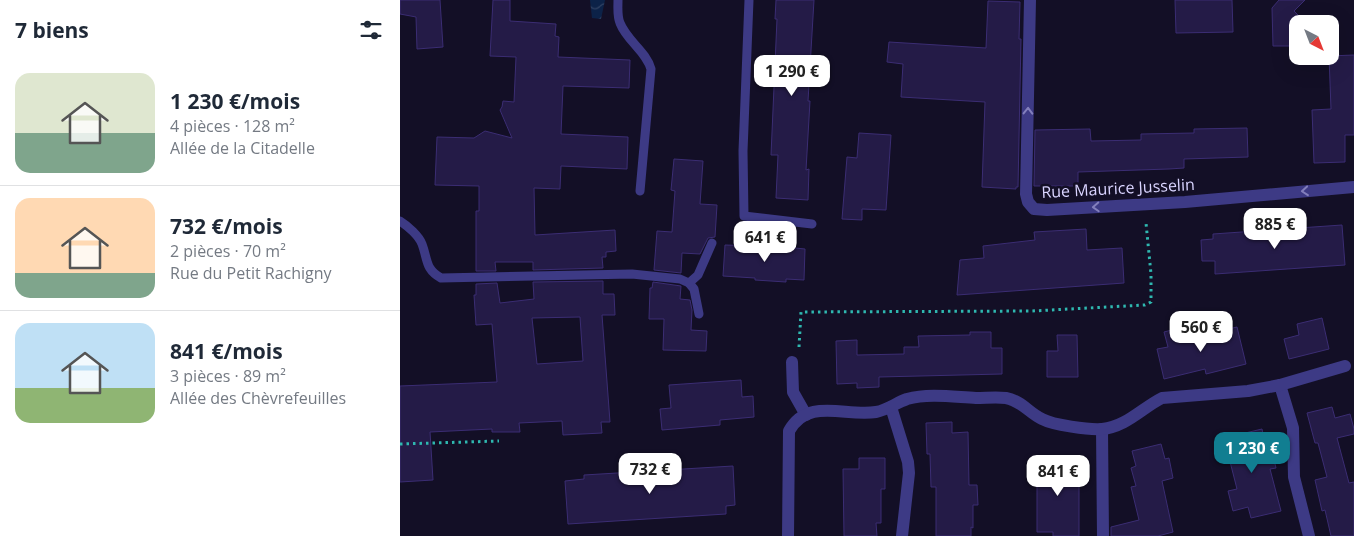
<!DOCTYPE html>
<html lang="fr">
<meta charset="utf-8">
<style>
:root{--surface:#fff;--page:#f6f6f7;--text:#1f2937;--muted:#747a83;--line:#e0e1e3;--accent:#117e91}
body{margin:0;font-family:"Open Sans",sans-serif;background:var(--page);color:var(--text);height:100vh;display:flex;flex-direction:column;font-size:19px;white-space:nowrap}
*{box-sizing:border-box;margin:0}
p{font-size:16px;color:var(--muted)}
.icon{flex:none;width:28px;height:28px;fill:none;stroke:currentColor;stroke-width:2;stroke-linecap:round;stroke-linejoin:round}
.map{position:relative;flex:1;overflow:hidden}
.panel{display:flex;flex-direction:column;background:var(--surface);width:400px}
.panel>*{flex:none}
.needle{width:32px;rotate:138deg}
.tools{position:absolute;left:889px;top:15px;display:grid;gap:10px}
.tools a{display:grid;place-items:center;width:50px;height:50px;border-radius:10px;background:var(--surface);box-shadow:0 5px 20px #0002;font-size:25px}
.price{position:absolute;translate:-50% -42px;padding:0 11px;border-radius:10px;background:#fff;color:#222;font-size:16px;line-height:32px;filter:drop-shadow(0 1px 2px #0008)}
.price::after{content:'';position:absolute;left:50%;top:30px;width:15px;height:11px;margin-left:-8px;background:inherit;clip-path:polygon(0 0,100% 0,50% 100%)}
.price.on{background:var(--accent);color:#fff}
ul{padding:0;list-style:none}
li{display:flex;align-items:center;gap:15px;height:125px;padding:0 15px}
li+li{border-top:1px solid var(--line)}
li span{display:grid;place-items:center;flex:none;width:140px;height:100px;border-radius:15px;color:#555}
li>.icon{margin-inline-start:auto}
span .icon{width:60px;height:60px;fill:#fffc;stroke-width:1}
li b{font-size:21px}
h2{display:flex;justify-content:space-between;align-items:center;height:60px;padding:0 15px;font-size:21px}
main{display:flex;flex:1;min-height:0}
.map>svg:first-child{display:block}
</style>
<main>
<section class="panel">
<h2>7 biens<svg class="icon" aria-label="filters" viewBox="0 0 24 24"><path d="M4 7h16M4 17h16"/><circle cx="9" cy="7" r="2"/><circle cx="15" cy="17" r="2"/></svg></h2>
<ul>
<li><span style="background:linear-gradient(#dfe7d0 60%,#7fa58c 0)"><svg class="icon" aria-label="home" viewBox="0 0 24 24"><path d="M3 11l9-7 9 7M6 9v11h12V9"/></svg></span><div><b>1 230 €/mois</b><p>4 pièces · 128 m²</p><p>Allée de la Citadelle</p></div></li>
<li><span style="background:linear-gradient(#ffd9b3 75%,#7fa58c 0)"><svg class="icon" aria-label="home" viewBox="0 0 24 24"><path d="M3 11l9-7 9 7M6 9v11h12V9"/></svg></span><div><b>732 €/mois</b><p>2 pièces · 70 m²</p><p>Rue du Petit Rachigny</p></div></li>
<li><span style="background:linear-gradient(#bfe0f5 65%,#8fb573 0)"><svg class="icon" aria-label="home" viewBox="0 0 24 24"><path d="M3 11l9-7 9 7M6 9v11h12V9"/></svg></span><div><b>841 €/mois</b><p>3 pièces · 89 m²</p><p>Allée des Chèvrefeuilles</p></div></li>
</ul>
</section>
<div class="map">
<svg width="954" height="536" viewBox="0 0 954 536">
<defs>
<pattern id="water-waves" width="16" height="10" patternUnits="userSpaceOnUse" patternTransform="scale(1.25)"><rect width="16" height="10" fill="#0c2248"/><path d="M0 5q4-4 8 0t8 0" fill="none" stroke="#2f4163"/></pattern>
</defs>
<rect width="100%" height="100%" fill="#130f26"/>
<path fill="url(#water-waves)" d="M190,0H205L201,19L192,18Z"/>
<g fill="#241b47" stroke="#3b2d73" fill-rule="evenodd">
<path d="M0,0H40L43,47L17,49L16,17L0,14Z"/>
<path d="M93,0H110V21L156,24L155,36L159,37L158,57L230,60L229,88L163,86L161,134L228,137L227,169L161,166L160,189L134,188L135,235L215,230L216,251L206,252V257H202L203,268L133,270V262H95L96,271H76V211H79V186L35,185L37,137L74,138L85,131L112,138L100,110L102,107L103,101L114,102L116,57L90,56Z"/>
<path d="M376,0H414L408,101H410L406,170L409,169L408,200L376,198L378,155H371L377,19H375Z"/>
<path d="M775,0H832L833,32L776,33Z"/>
<path d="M879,0H905L894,11L901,18L897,22L898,46H873L872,8Z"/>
<path d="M588,1L620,2L619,39H621L618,187H616V189L582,187L585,102L501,97L503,64L487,62L489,42L586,48Z"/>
<path d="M954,55V135H945V162L914,163L912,110L931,109L929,56Z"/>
<path d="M847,128L848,157L784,159V168L769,169L678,172V186H634L635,130L690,129L691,141L741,140V134L794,133V129Z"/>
<path d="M459,133L491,135L486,210L462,209V220L442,219L447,157L457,158Z"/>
<path d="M274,159L303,161L300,204L317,205L315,237L308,238L300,254L282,253L281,273L254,270L257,231L272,232L275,191L271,190Z"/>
<path d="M942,225L945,265L815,274V261H802L801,240L813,239V234Z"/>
<path d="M686,229L687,250L722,248L724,283L557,295L560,260L584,258L583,246L635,240L634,232Z"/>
<path d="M356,244L405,249L404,280L386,279V282L355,280V278L323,276L325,245L356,246Z"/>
<path d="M203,281V294H214L215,315H202L210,422H201L202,433L163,435L162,421L119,423L120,432H92V429L30,432L33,480L0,482V386L97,382L92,324L76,325L74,295H76V284L97,283L100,303L134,299L133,282ZM180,317L183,361L137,364L132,318Z"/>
<path d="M253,282L281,286L280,299L290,300L292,310L291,330L307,331L306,351L263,350L264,319H249L250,288H252Z"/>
<path d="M922,318L929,349L889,359L884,339L899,335L897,324Z"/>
<path d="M783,327L786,339L837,327L846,364L806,374L805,369L764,379L757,349L768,347L764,332Z"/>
<path d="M570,332H591V348H602V374L479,377V387L457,388V383L437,384L436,341L457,340V355L504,354V347H519L518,336L570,335Z"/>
<path d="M657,335H677L678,377H647V351H658Z"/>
<path d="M341,380L342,397L353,396L354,417L320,420V425L262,430L260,409L271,408L269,385Z"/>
<path d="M932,407L935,418L950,414L954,429V434L937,438L949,483L954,482V536H931L925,510L922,511L915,480L927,477L918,443H915L907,413Z"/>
<path d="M552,422V433L568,432L569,485H577L578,505H573V528L571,527V536H536V487H531L530,454H527L526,423Z"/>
<path d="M862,429L866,448L871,447L876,468L870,469L881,511L851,518L848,507L833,511L828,491L837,489L824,438Z"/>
<path d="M761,444L765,459L769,458L773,478L762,481L773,532L758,536H711V527L739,520L731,487L736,486L731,468L736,466L732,451Z"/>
<path d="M459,458H485V489H481V523H476L477,536H444L443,469H459Z"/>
<path d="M675,458L676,478L679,477V536H653V532H637V459Z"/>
<path d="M333,466L335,505L326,506V514L168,524L165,481L184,479V475Z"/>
</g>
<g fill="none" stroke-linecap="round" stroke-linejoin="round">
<g stroke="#2fb8b0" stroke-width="3" stroke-dasharray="2.5 4" stroke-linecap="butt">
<path d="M399,347L401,312L632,311L745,305L751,302V274L746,223"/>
<path d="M0,444L99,441"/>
</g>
<g stroke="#3d3a85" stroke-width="9">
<path d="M218,0C218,8 217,16 220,23C227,41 246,51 251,69L240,191"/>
<path d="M349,0L343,151L344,216L412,224"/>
<path d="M0,221C8,226 19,236 22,244C28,260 25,269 41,278L232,274L280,279L289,283L294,289L299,314"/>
<path d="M289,283L298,275L312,243"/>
</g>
<g stroke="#3d3a85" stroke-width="12">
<path d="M630,0L626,194L628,202L634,209L647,210L785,202L954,187"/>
<path d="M392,362L393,392L406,415"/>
<path d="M880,385L893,428L894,477L909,536"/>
<path d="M491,407L508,462L509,473L502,536"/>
<path d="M702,429L703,536"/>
<path d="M388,536L389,431C408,397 445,417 476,412C487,410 496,403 507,399C529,393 554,397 576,398C586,398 596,397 606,398C622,401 629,413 642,419C653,425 689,430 702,429C726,427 742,408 762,398L848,391L880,385L945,366"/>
</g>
</g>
<defs><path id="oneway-chevron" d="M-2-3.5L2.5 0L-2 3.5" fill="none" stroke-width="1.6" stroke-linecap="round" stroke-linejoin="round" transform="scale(1.25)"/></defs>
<g stroke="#837fbc">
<use href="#oneway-chevron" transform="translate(628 111) rotate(-89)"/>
<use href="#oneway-chevron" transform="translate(905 191) rotate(175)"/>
<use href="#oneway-chevron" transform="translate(696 207) rotate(177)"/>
</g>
<g text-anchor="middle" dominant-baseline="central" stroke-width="5" stroke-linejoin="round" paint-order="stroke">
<g font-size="16" fill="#d9d4ff" stroke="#130f26">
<text transform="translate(718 188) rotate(-3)">Rue Maurice Jusselin</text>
</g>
</g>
</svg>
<div class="tools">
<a><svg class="needle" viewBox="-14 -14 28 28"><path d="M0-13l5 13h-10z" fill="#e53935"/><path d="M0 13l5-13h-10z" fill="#747a83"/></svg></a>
</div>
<b class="price" style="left:392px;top:97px">1 290 €</b>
<b class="price" style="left:875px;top:250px">885 €</b>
<b class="price" style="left:365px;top:263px">641 €</b>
<b class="price" style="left:801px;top:353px">560 €</b>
<b class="price on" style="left:852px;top:474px">1 230 €</b>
<b class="price" style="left:250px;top:495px">732 €</b>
<b class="price" style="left:658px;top:497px">841 €</b>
</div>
</main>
